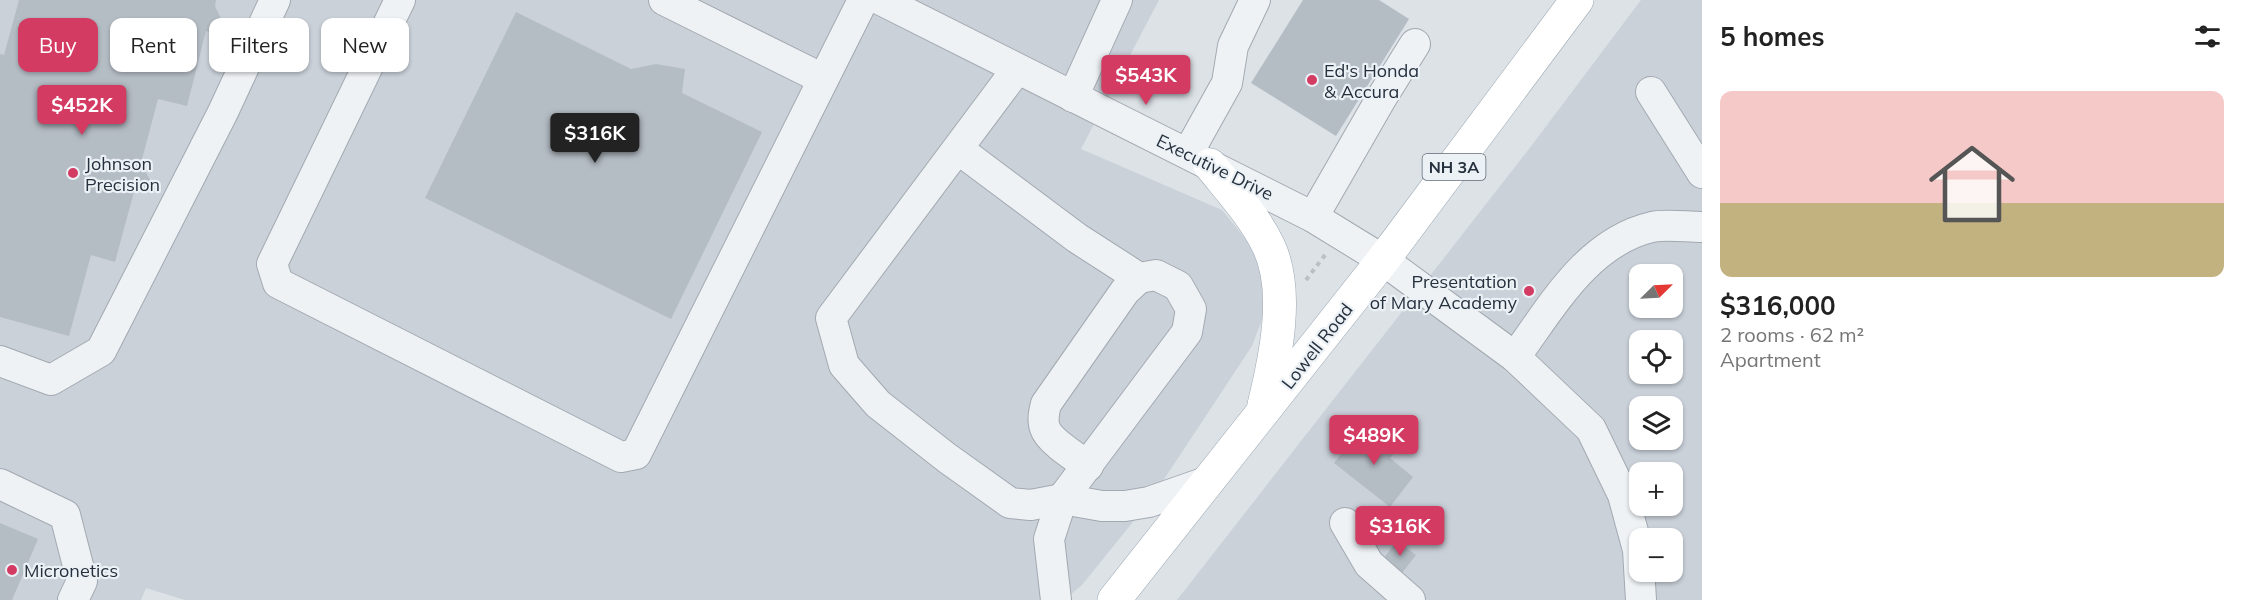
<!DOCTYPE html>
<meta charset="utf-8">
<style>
:root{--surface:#fff;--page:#f6f6f6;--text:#222;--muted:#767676;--accent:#d33b63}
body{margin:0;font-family:Mulish,sans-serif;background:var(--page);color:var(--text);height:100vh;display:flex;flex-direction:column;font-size:22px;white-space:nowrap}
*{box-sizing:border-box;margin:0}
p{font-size:20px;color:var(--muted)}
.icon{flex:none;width:33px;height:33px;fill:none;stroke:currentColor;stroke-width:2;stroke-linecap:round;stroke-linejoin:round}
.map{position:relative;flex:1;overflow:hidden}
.panel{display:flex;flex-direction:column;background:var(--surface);width:540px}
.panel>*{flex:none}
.guide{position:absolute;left:18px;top:18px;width:570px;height:54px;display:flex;gap:12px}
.needle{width:39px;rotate:66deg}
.controls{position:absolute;left:1629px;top:264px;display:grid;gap:12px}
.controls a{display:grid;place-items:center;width:54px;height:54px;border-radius:12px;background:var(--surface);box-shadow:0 2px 4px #0004;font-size:30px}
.price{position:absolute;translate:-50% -51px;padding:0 14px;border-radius:6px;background:var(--accent);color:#fff;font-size:20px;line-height:39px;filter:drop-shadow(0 2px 3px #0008)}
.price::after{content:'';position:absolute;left:50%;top:36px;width:18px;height:14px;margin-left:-9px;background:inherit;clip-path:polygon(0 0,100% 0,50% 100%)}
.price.current{background:#222;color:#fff}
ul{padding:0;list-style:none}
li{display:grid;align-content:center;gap:12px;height:318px;padding:0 18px}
li span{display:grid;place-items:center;height:186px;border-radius:12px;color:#555}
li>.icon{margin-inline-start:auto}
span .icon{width:108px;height:108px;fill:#fffc;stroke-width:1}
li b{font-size:26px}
h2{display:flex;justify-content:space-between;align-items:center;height:72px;padding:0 18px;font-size:26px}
.tag{padding:0 21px;border-radius:12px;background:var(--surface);box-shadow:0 2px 4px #0004;font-size:21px;line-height:54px}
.tag.current{background:var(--accent);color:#fff}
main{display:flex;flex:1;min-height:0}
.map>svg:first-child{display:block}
</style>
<main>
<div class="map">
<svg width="1702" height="600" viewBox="0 0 1702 600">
<rect width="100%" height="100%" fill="#dde2e7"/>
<g fill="#cad1d9" fill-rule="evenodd">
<path d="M0,0H1159L1081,149L1222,210L1262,259L1263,317L1252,346L1149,502L1082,585L1064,600H185L146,588L141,600H0Z"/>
<path d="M1641,0H1702V600H1177L1529,149ZM1640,274H1672V308H1640ZM1640,340H1672V374H1640ZM1640,406H1672V440H1640ZM1640,472H1672V506H1640ZM1640,538H1672V572H1640Z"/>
</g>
<g fill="#b4bcc4">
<path d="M19,0H216L215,6L224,25L221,35L206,31L187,106L158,99L141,163L151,182L149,192L135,188L115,262L91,255L69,336L0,317V54L4,55Z"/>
<path d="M1303,0H1379L1409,19L1336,136L1251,83Z"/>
<path d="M516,12L631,69L656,64L685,69L682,93L762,132L671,319L425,198Z"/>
<path d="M1364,425L1396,451L1390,458L1413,477L1390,507L1334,463Z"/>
<path d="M0,523L38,539L12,600H0Z"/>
<path d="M1397,541L1416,555L1402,573L1383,559Z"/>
</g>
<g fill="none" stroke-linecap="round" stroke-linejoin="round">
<defs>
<g id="minor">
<path d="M400,0L272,264L278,283L621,457L636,454L863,0"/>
<path d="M664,0L823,79"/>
<path d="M881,0L1313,217L1383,260L1515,357L1591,429L1623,495L1638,550L1641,600"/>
<path d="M1017,69L831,318L844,365L878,404L947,458L1010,503L1031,505L1062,499L1102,506H1125L1149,502L1209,481"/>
<path d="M1651,92L1702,173"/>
<path d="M1073,97L1117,0"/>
<path d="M958,149L1077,238L1139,278L1156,275L1178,286L1191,309L1187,332L1062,499L1049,539L1056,600"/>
<path d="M1188,153L1227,83L1233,46L1255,0"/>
<path d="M1313,217L1382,97L1415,44"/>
<path d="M1515,357C1552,307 1587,242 1652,227C1667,224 1686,227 1702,227"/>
<path d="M0,361L51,380L101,351L223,112L275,0"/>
<path d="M1088,466C1077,458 1049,441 1045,428C1042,420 1044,412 1046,404L1125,291L1139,278"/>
<path d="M0,484L65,515L82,581L73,600"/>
<path d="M1345,523L1369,564L1410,600"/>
</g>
<g id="major">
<path d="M1210,165C1231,191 1255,217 1269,247C1290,292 1275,360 1264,405"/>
<path d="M1114,600L1383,260L1577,0"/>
</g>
</defs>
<use href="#minor" stroke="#a2a9b1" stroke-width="32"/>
<use href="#major" stroke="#9ba8b3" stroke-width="34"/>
<path stroke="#bbc0c5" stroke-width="4" stroke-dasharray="4.5 4.5" stroke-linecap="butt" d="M1306,280L1325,255"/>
<use href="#minor" stroke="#eff2f5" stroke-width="30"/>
<use href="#major" stroke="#fff" stroke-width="33"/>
</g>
<g fill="#d33b63" stroke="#ecf1f5" stroke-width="2">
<circle cx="1312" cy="80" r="6"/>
<circle cx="73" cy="173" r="6"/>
<circle cx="1529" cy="291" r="6"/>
<circle cx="12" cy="570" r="6"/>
</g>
<g text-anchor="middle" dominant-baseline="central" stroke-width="4.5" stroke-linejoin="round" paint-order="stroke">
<rect fill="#ecf1f5" stroke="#616b75" stroke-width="1.5" x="1422.5" y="154" width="63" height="26" rx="4.5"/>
<g font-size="16" font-weight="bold" fill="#26313e">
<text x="1454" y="167">NH 3A</text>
</g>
<g font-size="18" fill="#26313e" stroke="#ecf1f5" text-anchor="start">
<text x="1324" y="70">Ed's Honda<tspan x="1324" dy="21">&amp; Accura</tspan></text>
<text x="85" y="163">Johnson<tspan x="85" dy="21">Precision</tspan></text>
<text x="1517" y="281" text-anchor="end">Presentation<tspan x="1517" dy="21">of Mary Academy</tspan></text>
<text x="24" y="570">Micronetics</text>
</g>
<g font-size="18" fill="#26313e" stroke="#ecf1f5">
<text transform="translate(1215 167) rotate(26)">Executive Drive</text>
<text transform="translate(1317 346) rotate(-52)">Lowell Road</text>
</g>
</g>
</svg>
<div class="controls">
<a><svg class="needle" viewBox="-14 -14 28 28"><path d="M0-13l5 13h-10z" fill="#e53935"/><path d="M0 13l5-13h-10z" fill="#767676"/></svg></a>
<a><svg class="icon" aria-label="locate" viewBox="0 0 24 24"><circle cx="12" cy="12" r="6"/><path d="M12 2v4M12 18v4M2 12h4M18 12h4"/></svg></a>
<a><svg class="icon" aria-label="layers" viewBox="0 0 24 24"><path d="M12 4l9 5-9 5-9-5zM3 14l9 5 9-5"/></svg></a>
<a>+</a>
<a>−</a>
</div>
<b class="price" style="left:1146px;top:106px">$543K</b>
<b class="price" style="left:82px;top:136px">$452K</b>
<b class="price current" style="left:595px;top:164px">$316K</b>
<b class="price" style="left:1374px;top:466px">$489K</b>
<b class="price" style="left:1400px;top:557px">$316K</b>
<div class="guide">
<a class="tag current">Buy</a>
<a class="tag">Rent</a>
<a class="tag">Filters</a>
<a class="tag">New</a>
</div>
</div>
<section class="panel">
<h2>5 homes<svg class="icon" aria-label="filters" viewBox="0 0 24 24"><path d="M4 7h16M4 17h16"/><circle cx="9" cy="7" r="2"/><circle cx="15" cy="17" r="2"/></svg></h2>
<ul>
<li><span style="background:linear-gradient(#f6c9c9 60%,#c2b280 0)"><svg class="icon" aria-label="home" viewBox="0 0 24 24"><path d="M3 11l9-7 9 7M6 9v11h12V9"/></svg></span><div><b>$316,000</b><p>2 rooms · 62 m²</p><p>Apartment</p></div></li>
</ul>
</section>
</main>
